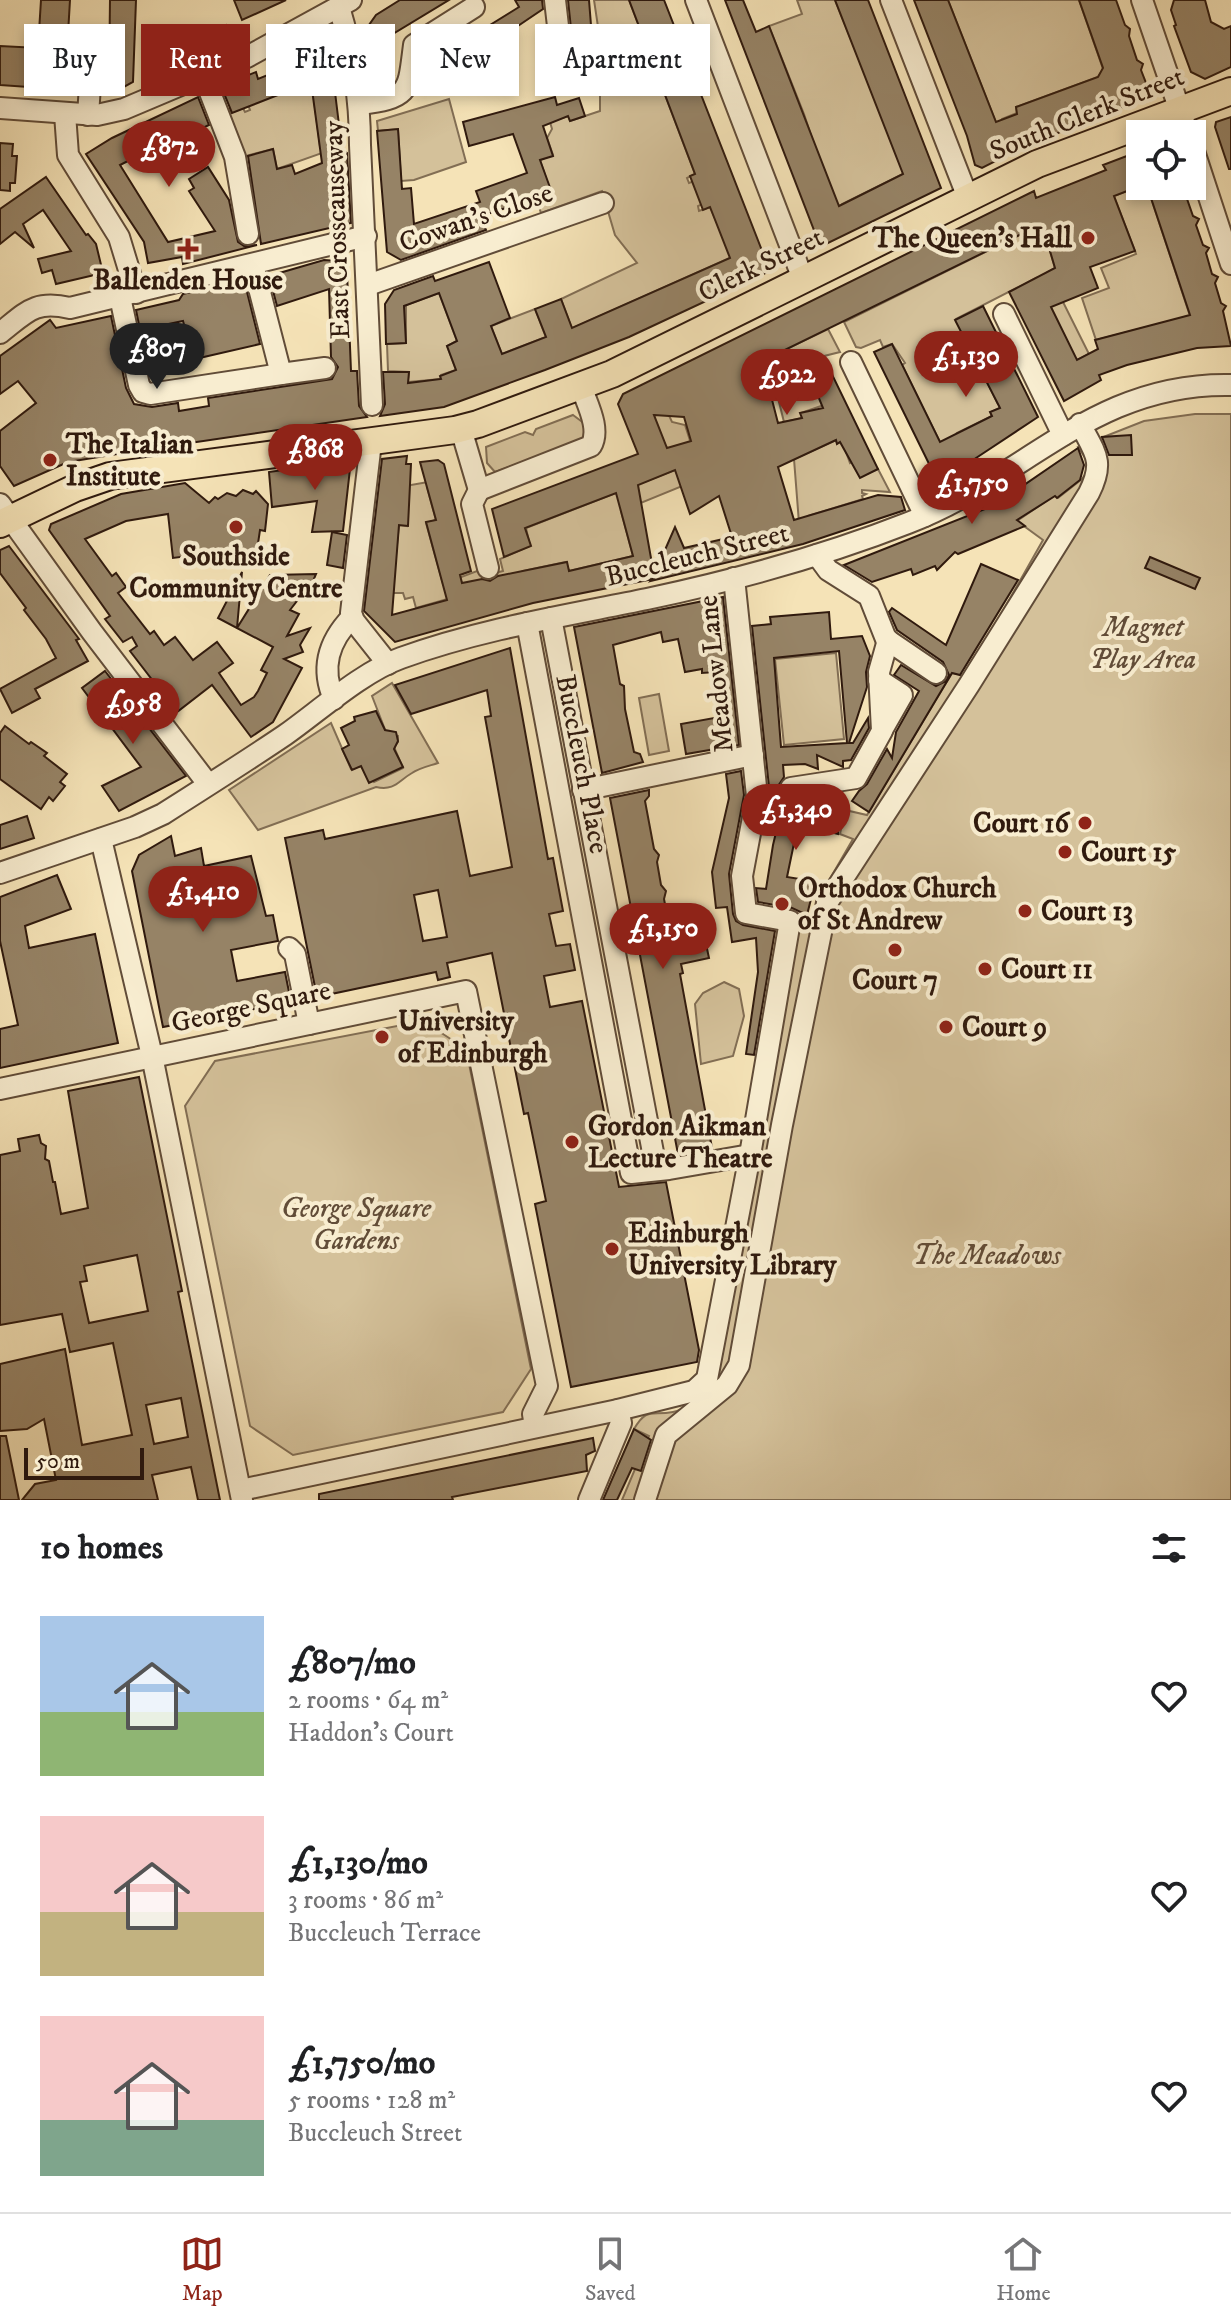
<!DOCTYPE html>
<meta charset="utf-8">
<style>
:root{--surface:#fff;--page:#f2f2f2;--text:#202124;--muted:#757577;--line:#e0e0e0;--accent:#8f2418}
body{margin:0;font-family:"IM FELL DW Pica",serif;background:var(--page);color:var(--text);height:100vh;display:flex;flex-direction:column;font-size:30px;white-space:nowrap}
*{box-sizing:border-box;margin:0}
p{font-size:26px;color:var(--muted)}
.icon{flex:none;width:44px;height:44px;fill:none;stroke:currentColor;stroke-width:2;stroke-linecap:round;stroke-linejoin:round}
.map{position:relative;height:1500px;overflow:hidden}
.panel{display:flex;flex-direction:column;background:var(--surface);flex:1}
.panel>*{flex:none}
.banner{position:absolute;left:24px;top:24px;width:800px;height:72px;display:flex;gap:16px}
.fabs{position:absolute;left:1126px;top:120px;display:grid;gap:16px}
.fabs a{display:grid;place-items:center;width:80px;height:80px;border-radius:0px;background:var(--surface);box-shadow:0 4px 12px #0003;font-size:40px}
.scale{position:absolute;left:24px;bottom:20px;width:120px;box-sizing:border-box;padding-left:8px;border:4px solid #301a0e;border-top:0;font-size:22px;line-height:28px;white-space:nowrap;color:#301a0e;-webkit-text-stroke:6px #f8edd0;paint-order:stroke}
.price{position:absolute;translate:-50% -68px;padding:0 18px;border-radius:28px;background:var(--accent);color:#fff;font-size:26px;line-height:52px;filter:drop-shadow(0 2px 4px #0008)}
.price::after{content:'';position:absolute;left:50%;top:48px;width:24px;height:18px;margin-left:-12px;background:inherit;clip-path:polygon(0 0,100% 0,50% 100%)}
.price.current{background:#222;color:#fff}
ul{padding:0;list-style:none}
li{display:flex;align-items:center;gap:24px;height:200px;padding:0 40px}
li span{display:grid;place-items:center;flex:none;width:224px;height:160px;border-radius:0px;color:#555}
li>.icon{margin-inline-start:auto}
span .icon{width:96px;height:96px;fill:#fffc;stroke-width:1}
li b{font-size:34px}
h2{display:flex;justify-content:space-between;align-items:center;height:96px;padding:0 40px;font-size:34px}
.pill{padding:0 28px;border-radius:0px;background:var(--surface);box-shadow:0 4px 12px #0003;font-size:28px;line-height:72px}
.pill.current{background:var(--accent);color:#fff}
.menu{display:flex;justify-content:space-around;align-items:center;height:112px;border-top:2px solid var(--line);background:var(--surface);font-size:22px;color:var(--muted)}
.menu a{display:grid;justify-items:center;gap:4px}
.menu .current{color:var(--accent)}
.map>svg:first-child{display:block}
</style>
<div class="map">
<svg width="1231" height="1500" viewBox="0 0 1231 1500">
<rect width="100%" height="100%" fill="#f5e3b7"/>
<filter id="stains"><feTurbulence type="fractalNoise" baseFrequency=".0025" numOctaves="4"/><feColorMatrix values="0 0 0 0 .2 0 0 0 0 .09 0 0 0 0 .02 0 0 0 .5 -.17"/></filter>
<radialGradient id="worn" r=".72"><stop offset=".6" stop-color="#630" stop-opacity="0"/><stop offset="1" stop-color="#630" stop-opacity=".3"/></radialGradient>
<g fill="#d4c19a" stroke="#826e54" stroke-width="2">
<path d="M594,0H629L695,174L687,178L689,183L697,180L705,203L698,206L699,211L710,207L732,257L575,327L573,331L561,299L637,263L615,235L602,191L541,213L536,198L551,193L540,160L553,155L547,138L552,129L550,122L568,116L570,121L600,111V40Z"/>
<path d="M797,0H835L905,173L842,204V208L836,211L804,114L769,26L802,14Z"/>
<path d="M948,0H1079L1103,69L1098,77L1016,107L1017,113L1002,119L1000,125H997Z"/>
<path d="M309,83L312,85L320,146L341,143L342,146L277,169L273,149L242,157L223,112L229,109L231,113L243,108L245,112L250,110L247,102Z"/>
<path d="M449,99L466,162L414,180L401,181L398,129L378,131L377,121Z"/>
<path d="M1140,186H1147L1190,316L1096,340L1082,298L1109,288L1101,268L1136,254L1114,196Z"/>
<path d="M1042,224L1055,268L1048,272L1089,354L1066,366L1036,278L956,319L998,404L1006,405L991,412L992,416L957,433L962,443H936L939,440L902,365L905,363L892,344L883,347L880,340L861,348L856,347L844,322Z"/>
<path d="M439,293L457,341L447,346L456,370L441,375V379L408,382L409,372L388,371L387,344L406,343V305Z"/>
<path d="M535,309L547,340L543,338L502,354L491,326Z"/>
<path d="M828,329L840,352L824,356L825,360L807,369L815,391H817L824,405L801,413L802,418L784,422L772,374L735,384L731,376Z"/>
<path d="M665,407L672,422L685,425L702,478L621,511L633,556L569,571L566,562L523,571L498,583L495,573L503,571L500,559L530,546L526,528L675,470L651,414Z"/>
<path d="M1195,414H1231V1500H622L649,1436L634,1429C647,1407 651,1416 673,1412C683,1410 693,1403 703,1398L798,930H810L820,896L853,839L840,834L845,810L867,815L952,673L963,675L970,669L1043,540L1017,521L1055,495L1058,498L1082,479L1091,466L1078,447L1144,421Z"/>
<path d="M573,415L585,424V439L495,472L487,463L486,447L525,432L533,435L536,429Z"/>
<path d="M836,440L837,444L842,441L850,463L852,462L860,477L878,469L890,492L862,490V493L866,494L862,496L863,499L808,516L799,523L794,459Z"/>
<path d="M428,482L427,487L436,520L426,523L443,584L477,571L481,573L485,585L472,592L416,608L413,597L405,599L403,593H392L399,525L407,526L405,486Z"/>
<path d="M836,653L844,739L784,745L775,659Z"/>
<path d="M392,683L438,763C429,766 419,768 412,773C398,781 395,791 376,787L258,830L229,790L331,723L351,769L361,766L374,782L403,768L394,747L398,742V736L386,732L372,696Z"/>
<path d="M659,694L669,751L649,755L639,698Z"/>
<path d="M724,982L739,989L744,1016L733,1056L701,1064L695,1004L703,993Z"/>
<path d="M423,1021L466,1049L531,1369L503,1412L293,1455L250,1426L185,1106L215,1061Z"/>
</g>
<g fill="#968366" stroke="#301a0e" stroke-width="2" fill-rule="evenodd">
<path d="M41,0H70L66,68H58L57,89L0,85V46L38,48Z"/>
<path d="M110,0H136L133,82L122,88H116L109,82Z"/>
<path d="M234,0H286L242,20Z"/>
<path d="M400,0H449L388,37L394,75L372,78L366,38L369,25L376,15Z"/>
<path d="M515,0H542L543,9L509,32L515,41L448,81L435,59L519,7Z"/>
<path d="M568,0H589L594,63H597L600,93L578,95Z"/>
<path d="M629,0H664L770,271L629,337L545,370L444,407L380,416L385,404L383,372H409L408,383L441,379L440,376L456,370L447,346L457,341L439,293L404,306L406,343L386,344L385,304L394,290L433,276L435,281L489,262L510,318L491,326L502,354L546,337L535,309L561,299L572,328L730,258L710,207L703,210L690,176L695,174Z"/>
<path d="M725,0H743L756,32L769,26L839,206L903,174L835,0H868L941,188L826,244L819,243Z"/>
<path d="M914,0H948L996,122L1017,114L1016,107L1098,77L1103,68L1079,0H1116L1125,25L1130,29L1129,36L1137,60L1143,64L1141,70L1146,83L1145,94L1134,103L1025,146L982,168L975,165L967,136Z"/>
<path d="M1174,0H1205L1211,22L1224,29L1231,26V67L1205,79L1191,72L1174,26L1176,25L1171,10Z"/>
<path d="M226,25L234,45L178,67L170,47Z"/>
<path d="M308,59L318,60L327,66L333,76L342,149L347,153L351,223L261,244L248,156L273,149L277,169L292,165L295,174L322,163L311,82L232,113L221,86L256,72L258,79Z"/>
<path d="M198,97L209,125L178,140L174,132L159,143L151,140L127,152L130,160L120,165L168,242L215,231L189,191L194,188L189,179L208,167L229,200L238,242L244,246L257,245L183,264L182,257L148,263L144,242L86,154L112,138Z"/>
<path d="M555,97L557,105L579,98L585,116L570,121L568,116L543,126L553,156L540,160L552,193L484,215L486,218L481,220L486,230L401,260L387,252L377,131L398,129L402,189L411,188L414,224L480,202L476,191L527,173L513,134L469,146L463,122Z"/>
<path d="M1231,117V169H1229L1215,127L1216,122Z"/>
<path d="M0,143L13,144L12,156H17L15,183H10V191L0,190Z"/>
<path d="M1140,151V186L1114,196L1135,251L1090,267L1098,288L1051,307L1077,360L1098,349L1095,340L1190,315L1147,186H1180L1188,191L1186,196L1193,216L1199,219L1196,225L1203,245L1209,248L1206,253L1212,274L1218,277L1215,283L1221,303L1226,306L1223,311L1231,346L1197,348L1127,365L1099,375L1101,380L1064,401L1009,292L1055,268L1042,224L744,370L769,388L778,423L802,418L800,413L823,408L807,369L825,360L878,469L860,478L840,442L837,444L836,440L778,467L794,520L878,495L901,497L905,510L803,544L651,581L653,579L533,603L395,642L364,611L382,459L407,456L406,464H411L408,526L399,525L392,615L447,600L426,522L436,520L420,462L438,460L444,464L471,571L460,575L462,583L482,579L490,581L498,576L567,562L569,571L633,556L616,493L525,528L531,546L504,557L492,509L638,454L618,404L623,394L1034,191L1036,198L1106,170L1103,165ZM654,415L684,417L691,441L667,448ZM675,470L690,514L719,496L732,537L684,548L675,527L654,575L638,485Z"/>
<path d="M46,177L86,235L88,234L96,244L103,273L56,284L52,270L42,273L38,259L71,251L43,210L23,224L34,248L15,232L0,244V209Z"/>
<path d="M324,260L338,261L347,272L351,371H357L359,406L367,417L156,448L150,445L124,449V453L68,462L14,486L0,466V431L36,403L18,381L0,394V356L50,320L56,328L111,316L126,388L134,404L152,407L178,403L179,411L209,406L208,398L332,379L338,367L331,357L329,289L277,306L269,276Z"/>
<path d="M245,284L260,344L195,359L189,331L186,332L183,321L140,330L136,310L179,300L183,294L211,287L222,289Z"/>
<path d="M983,306L1038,417L970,462L937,480L874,352L892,344L940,442L992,416L990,412L1000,408L955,320Z"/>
<path d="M1131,435L1132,455H1109L1102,437Z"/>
<path d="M1078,448L1084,465L1080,480L1057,498L1055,496L1017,520L1025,526L958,554L955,552L937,570L935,566L913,575L911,569L872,582L844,565L995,505Z"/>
<path d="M351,460L343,531L312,532L317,501L272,507L269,472Z"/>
<path d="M185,483L209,503L215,497L218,499L227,493L236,496L243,490L253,494L256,491L268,504L265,531L260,530L256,557L246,556L244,566L219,563L220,552L173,558L168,514L126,521L85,539L112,576L116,573L126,587L118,593L150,634L154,631L164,645L175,637L193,660L217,642L233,663L219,673L241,705L254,697L258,691L267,673L261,670L273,647L218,618L242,572L237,628L270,575L316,574L308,593L304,592L290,610L299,614L287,636L310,628L300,645L303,652L284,659L302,668L273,722L251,737L212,685L177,712L130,651L137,646L132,637L123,642L105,619L110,616L49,530L51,524L121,494Z"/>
<path d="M332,532L347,535L343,568L327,565Z"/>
<path d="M9,546L79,639L76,640L88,661L35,689L40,698L12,713L0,689L56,658L46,639L24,610L26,608L0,573V550Z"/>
<path d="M1150,557L1200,578L1195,589L1145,568Z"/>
<path d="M981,564L1018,580L960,675L952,673L869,812L852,801L859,791L867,784L887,749L892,758L896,732L919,691L894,675L901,665L936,686L946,681L949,675L943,662L897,630L889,612L892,608L946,645Z"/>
<path d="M723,597L739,745L686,754L681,724L720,717L716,672L702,673V669L685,672L678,639L663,642L661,632L613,645L620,684L624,686L625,709L634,752L640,754L643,762L602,773L574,627Z"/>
<path d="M829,612L831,639L862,636L870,656L866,672L867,687L849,743H853L868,718L869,728L851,760L843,761V767L817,755L818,769L805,764L783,765L784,777L778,786L769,787L752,626L771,624L770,617ZM839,651L847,743L781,747L774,658Z"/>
<path d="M510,648L548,859L553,858L563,911L549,914L556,946L570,944L575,970L544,976L550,1007L582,1001L619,1187L666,1182L699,1350L697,1362L571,1387L535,1204L546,1201L528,1113L524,1114L492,953L447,963L450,977L438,980L436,972L317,997L285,838L323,830L325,839L457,811L470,876L512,867L485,717L491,716L487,690L411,714L395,685ZM438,890L447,937L423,941L414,895Z"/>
<path d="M105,671L186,776L119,811L102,786L141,767L82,688Z"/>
<path d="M376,711L385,730L396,732L398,741L394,749L403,767L369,783L361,766L352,770L342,749L349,745L341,728L355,721L354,717Z"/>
<path d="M5,726L29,744L31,742L47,753L44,756L67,774L60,782L65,786L53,801L49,797L41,809L0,779V733Z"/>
<path d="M741,771L744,795L729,874L733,914L736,921L743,925L775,931L754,1055L746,1054L758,972L756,938L732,942L727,907L716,908L712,872L729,798L726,774Z"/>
<path d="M649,790V796L645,801L654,849L659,855L657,862L661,885L666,891L664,899L669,925H673L675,935L703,930L709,958L681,964L683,973L680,974L712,1148L678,1154L610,798Z"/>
<path d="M818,797L840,802L838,834L798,824L787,877L824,883L816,895H812L807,915L792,908L758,902L756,888L766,889L773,845L784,799L808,802V798Z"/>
<path d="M27,816L34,838L0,849V825Z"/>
<path d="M171,836L175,856L201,848L204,866L251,856L266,916L273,915L278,941L231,950L237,981L285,972L291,1002L163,1027L132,871L139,855Z"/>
<path d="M57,875L71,909L25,926L29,948L95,934L118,1043L0,1068V1029L18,1025L0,941V897Z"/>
<path d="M139,1077L182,1291L178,1292L220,1500H198L191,1467L152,1475L158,1500H22L35,1484L56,1480L44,1419L27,1429L0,1431V1364L65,1349L82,1445L132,1435L113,1343L70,1352L62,1314L0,1325V1155L20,1151L18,1139L39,1135L41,1143L46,1146L45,1159L49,1161L53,1182H55L61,1214L88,1208L68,1091ZM137,1255L148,1311L89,1323L80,1282L87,1281L84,1266ZM181,1398L188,1437L154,1444L146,1405Z"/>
<path d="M634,1429L651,1440L641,1471L632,1468L617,1500H603Z"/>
<path d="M0,1436H6L19,1500H0Z"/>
<path d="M593,1438L595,1451L586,1455L587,1471L452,1497L453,1500H319V1494Z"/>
</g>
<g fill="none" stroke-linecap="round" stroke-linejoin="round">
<defs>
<g id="minor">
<path d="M555,0L564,78"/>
<path d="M696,0L803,279"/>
<path d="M891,0L968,198"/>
<path d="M1142,0L1188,134"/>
<path d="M339,7C353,53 360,97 360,145L372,405"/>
<path d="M204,77L235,157L248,234"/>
<path d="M360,104C411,98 408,91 414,45L474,7"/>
<path d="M0,108L97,115L124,109L247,57L351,0"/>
<path d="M65,114L68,155L119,237L136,293"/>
<path d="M88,115L93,42"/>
<path d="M1192,145L1231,264"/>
<path d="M368,285L603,203"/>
<path d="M120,297L139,385L143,392L150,394L281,374L253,265"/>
<path d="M1004,314L1063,435"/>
<path d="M0,333C27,312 34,300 70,308L366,236"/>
<path d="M851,362L925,516"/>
<path d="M281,374L325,368"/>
<path d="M461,429L479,490L591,446C601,429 587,404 581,386"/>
<path d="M371,442L351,613L354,621L388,664"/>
<path d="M479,490L472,504L488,568"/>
<path d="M0,504L92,632L208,784"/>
<path d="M817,555L828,570L869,596L886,639L936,673"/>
<path d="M551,618L656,1168"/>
<path d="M527,623L631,1173L669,1169L750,1155"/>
<path d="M879,680L902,695L882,730"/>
<path d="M334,699C320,667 329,641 352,617"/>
<path d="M791,788L856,778L882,731L879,672L888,640"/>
<path d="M583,790L753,755"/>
<path d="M101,839L152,1056L242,1500"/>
<path d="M0,873L135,827L163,814C204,788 245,762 285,735C319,711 362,672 401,658C481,629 564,616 647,599C736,580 824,556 908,523C1026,478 1093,382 1231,385"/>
<path d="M289,948L295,954L309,1024"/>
<path d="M0,1089L466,991L547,1386L533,1414L535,1426"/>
<path d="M241,1490L618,1410L694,1391L707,1379L750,1155L790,921L746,913L742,876L757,796L734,578"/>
<path d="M589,1500L621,1423L618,1410"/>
<path d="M645,1500L666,1435L727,1385L739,1365L782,1125L827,903L969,685L1089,493C1105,461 1095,453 1080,424"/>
</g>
<path id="major" d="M0,524L75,488L110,476L455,430L478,424L612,374L1037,164L1231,91"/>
</defs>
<use href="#minor" stroke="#614c38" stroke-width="24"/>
<use href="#major" stroke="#301a0e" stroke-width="30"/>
<use href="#minor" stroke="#f8edd0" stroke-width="20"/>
<use href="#major" stroke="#f5e3b7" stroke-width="26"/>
</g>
<g fill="#8f2418" stroke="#f8edd0" stroke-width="3">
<circle cx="1088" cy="238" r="8"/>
<path d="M184 237h8v8h8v8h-8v8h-8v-8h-8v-8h8z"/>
<circle cx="50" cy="460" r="8"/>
<circle cx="236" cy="527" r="8"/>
<circle cx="1085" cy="823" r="8"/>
<circle cx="1065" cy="852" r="8"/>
<circle cx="782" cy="904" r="8"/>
<circle cx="1025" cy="911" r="8"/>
<circle cx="895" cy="950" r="8"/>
<circle cx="985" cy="969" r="8"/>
<circle cx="946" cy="1027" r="8"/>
<circle cx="382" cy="1037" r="8"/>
<circle cx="572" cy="1142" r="8"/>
<circle cx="612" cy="1249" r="8"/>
</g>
<g text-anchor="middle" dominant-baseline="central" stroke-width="8" stroke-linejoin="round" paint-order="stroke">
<g font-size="28" fill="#301a0e" stroke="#f8edd0">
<text transform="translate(1087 114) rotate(-22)">South Clerk Street</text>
<text transform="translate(476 218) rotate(-19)">Cowan's Close</text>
<text transform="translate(337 230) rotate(-92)">East Crosscauseway</text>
<text transform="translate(761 265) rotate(-26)">Clerk Street</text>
<text transform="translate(697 555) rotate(-14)">Buccleuch Street</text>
<text transform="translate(716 674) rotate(-96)">Meadow Lane</text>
<text transform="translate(582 764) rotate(79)">Buccleuch Place</text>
<text transform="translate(251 1007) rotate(-12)">George Square</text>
</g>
<g font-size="28" font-weight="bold" fill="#301a0e" stroke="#f8edd0" text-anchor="start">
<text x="1072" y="238" text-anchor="end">The Queen's Hall</text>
<text x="188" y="280" text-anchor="middle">Ballenden House</text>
<text x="66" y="444">The Italian<tspan x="66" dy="32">Institute</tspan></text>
<text x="236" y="556" text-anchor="middle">Southside<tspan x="236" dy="32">Community Centre</tspan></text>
<text x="1069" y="823" text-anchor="end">Court 16</text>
<text x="1081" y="852">Court 15</text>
<text x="798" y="888">Orthodox Church<tspan x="798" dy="32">of St Andrew</tspan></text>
<text x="1041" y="911">Court 13</text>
<text x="1001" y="969">Court 11</text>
<text x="895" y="980" text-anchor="middle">Court 7</text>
<text x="398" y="1021">University<tspan x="398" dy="32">of Edinburgh</tspan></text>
<text x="962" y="1027">Court 9</text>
<text x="588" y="1126">Gordon Aikman<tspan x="588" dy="32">Lecture Theatre</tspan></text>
<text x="628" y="1233">Edinburgh<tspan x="628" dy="32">University Library</tspan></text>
</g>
<g font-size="28" font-style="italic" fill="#614c38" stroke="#f8edd0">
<text x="1143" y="627">Magnet<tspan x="1143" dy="32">Play Area</tspan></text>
<text x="356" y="1208">George Square<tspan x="356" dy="32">Gardens</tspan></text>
<text x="987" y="1255">The Meadows</text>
</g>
</g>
<rect width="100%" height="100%" filter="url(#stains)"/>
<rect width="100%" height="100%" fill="url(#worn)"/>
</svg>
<div class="fabs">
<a><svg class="icon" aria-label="locate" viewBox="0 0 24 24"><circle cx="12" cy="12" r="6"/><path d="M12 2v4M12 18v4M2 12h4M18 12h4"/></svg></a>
</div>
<div class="scale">50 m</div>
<b class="price" style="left:169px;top:189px">£872</b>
<b class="price current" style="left:157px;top:391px">£807</b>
<b class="price" style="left:966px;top:399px">£1,130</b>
<b class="price" style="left:787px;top:417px">£922</b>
<b class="price" style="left:315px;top:492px">£868</b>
<b class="price" style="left:972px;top:526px">£1,750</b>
<b class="price" style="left:133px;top:746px">£958</b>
<b class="price" style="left:796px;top:852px">£1,340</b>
<b class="price" style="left:203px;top:934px">£1,410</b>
<b class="price" style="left:663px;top:971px">£1,150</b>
<div class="banner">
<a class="pill">Buy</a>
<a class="pill current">Rent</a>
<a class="pill">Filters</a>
<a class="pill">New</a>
<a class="pill">Apartment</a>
</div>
</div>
<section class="panel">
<h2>10 homes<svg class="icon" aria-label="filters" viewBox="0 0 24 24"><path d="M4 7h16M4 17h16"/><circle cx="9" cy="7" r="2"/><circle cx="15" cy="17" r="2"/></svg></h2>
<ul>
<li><span style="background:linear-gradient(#a9c7e8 60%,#8fb573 0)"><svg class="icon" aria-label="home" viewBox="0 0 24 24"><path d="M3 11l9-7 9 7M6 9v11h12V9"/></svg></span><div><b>£807/mo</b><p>2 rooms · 64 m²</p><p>Haddon's Court</p></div><svg class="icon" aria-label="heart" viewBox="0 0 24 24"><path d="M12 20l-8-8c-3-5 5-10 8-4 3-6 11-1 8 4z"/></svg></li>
<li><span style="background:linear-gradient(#f6c9c9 60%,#c2b280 0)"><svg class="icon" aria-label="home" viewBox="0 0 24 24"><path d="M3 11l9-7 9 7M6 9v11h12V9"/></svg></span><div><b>£1,130/mo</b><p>3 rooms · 86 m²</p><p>Buccleuch Terrace</p></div><svg class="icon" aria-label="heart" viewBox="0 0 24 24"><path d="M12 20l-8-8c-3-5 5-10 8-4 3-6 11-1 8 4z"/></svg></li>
<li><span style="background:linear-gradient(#f6c9c9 65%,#7fa58c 0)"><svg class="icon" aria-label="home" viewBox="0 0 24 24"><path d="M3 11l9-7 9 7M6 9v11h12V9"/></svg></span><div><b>£1,750/mo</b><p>5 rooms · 128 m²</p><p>Buccleuch Street</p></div><svg class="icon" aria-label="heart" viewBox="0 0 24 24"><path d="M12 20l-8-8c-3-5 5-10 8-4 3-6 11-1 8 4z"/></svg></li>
</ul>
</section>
<nav class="menu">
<a class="current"><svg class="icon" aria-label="map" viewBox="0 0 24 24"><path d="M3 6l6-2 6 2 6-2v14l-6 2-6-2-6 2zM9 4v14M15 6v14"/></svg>Map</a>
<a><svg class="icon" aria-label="saved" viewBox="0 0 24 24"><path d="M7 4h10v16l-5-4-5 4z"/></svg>Saved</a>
<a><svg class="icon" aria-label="home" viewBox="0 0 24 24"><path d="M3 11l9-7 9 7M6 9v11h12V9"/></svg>Home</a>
</nav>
